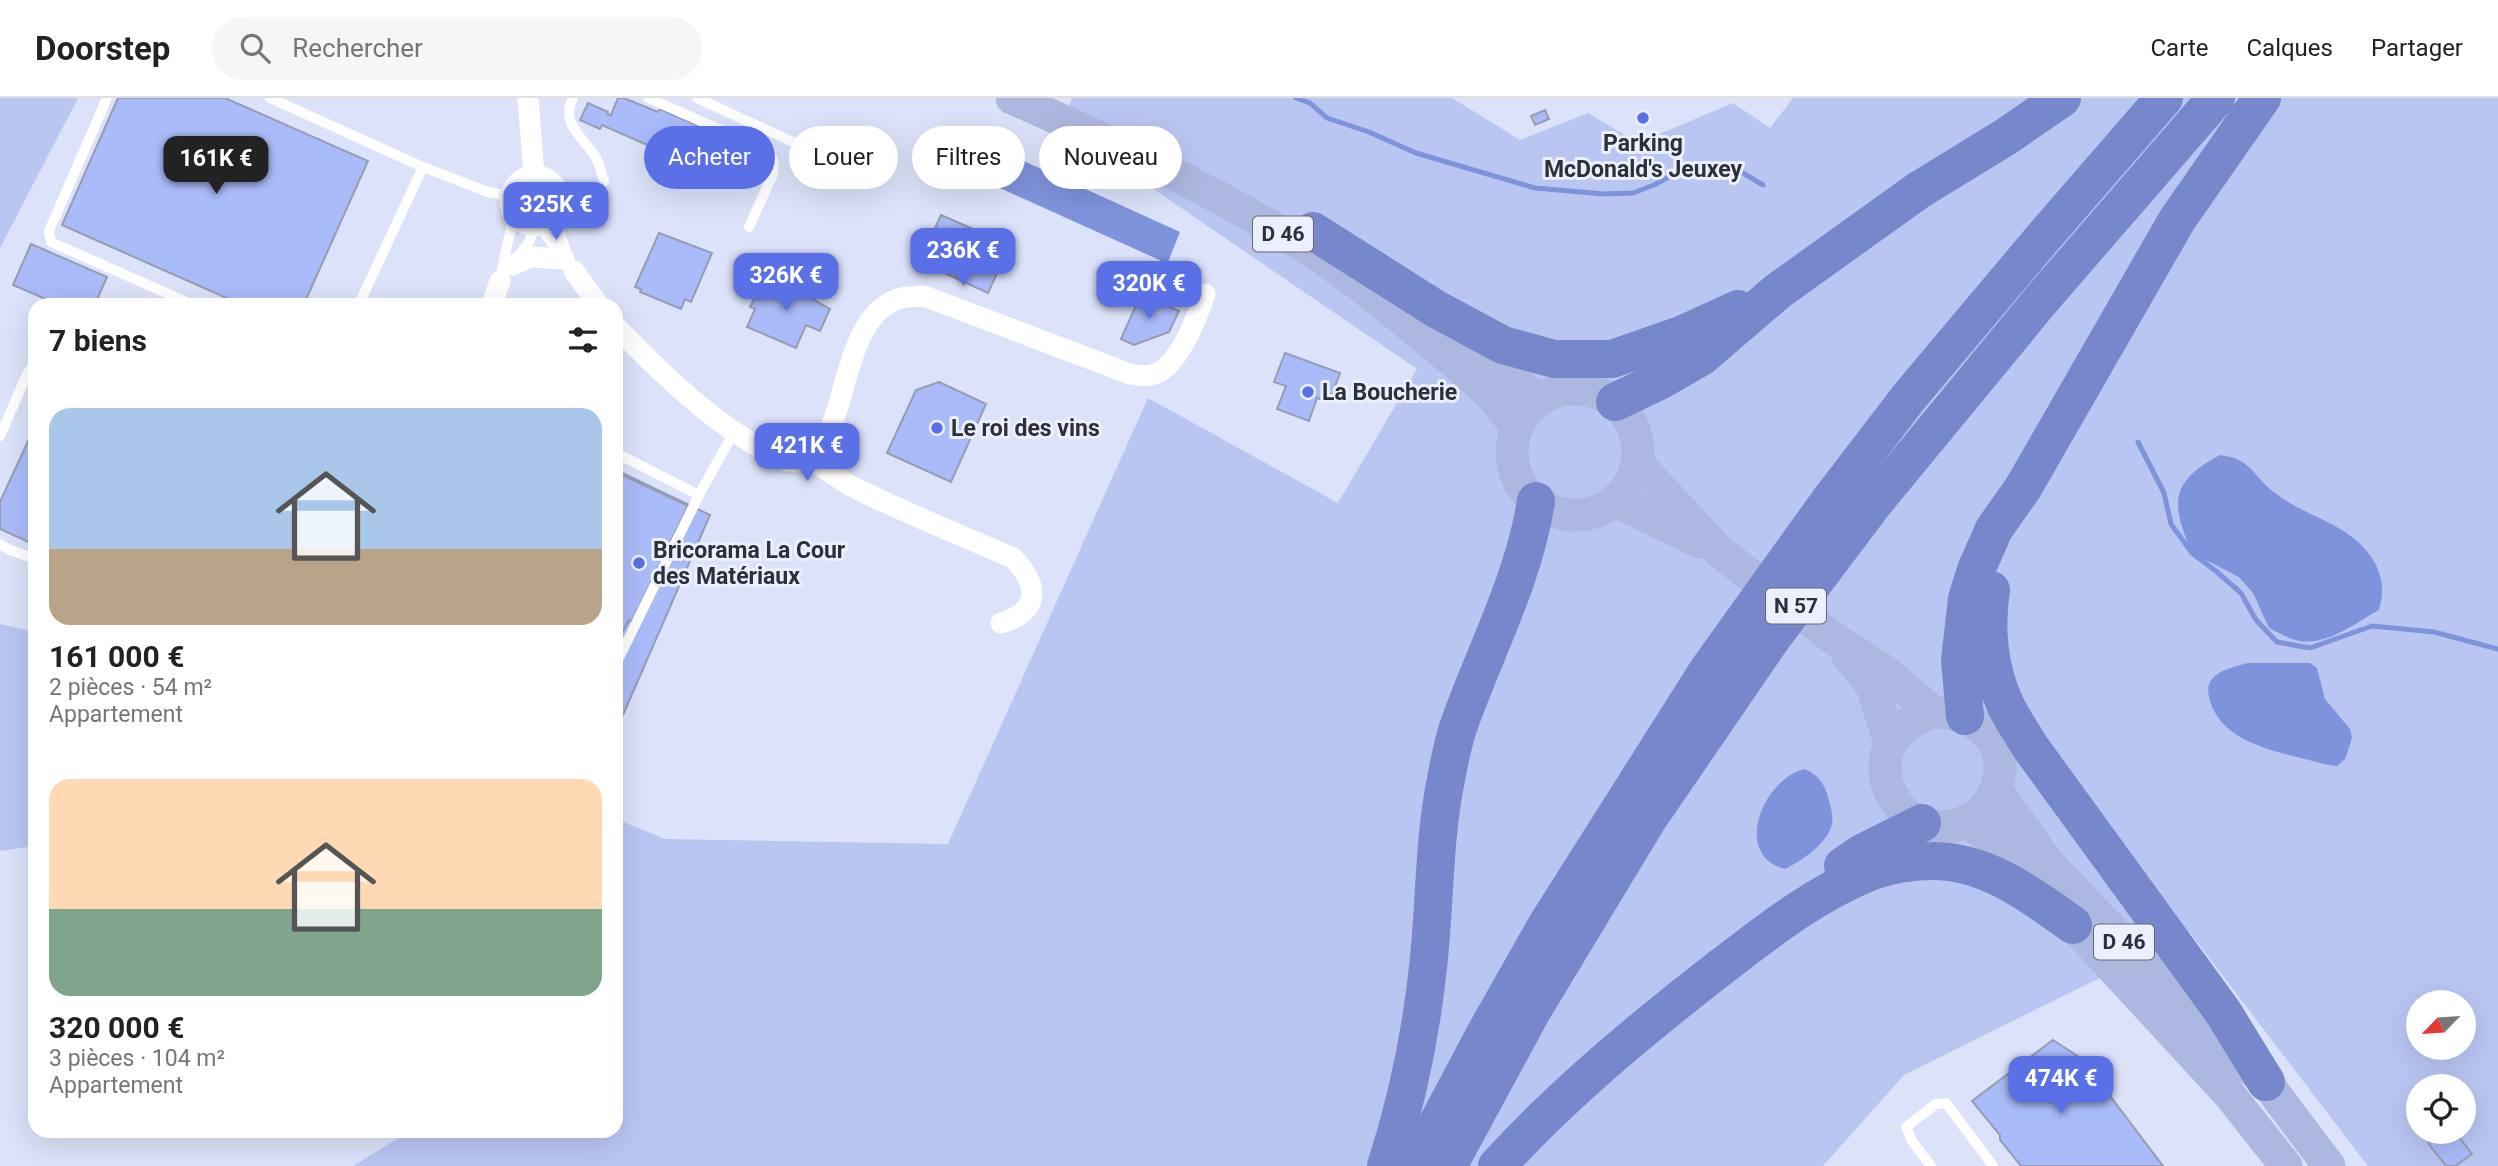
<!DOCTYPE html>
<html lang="fr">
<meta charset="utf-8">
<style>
:root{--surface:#fff;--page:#f6f6f6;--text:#222;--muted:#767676;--line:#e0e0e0;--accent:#5a70e6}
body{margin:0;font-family:Roboto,sans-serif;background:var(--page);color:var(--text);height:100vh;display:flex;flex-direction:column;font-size:26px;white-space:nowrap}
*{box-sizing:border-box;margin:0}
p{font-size:23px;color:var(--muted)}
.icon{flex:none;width:38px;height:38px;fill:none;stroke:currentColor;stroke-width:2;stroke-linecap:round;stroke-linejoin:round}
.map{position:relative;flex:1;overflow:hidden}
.sheet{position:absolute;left:28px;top:200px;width:595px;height:840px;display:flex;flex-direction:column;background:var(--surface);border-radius:21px;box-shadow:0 7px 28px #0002}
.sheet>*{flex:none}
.top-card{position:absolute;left:644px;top:28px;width:665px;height:63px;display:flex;gap:14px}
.needle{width:46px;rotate:245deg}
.controls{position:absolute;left:2406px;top:892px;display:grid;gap:14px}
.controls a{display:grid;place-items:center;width:70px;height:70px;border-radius:50%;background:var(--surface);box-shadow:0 7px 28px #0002;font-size:35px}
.price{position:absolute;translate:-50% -60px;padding:0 16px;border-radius:14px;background:var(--accent);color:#fff;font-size:23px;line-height:46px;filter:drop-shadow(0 2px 4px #0008)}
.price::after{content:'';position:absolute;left:50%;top:42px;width:21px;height:16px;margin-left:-10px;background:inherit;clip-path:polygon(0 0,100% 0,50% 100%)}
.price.on{background:#222;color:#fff}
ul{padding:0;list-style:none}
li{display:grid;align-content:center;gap:14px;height:371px;padding:0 21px}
li span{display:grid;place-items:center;height:217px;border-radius:21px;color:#555}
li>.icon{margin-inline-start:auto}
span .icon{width:126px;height:126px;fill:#fffc;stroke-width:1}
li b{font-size:30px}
h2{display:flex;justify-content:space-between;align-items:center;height:84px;padding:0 21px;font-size:30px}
.tag{padding:0 24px;border-radius:32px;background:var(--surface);box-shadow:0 7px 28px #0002;font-size:24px;line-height:63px}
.tag.on{background:var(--accent);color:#fff}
header{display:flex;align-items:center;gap:42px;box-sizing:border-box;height:98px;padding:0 35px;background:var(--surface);border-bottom:2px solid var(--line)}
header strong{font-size:33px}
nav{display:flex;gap:38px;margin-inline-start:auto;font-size:24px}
.search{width:490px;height:63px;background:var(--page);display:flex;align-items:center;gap:18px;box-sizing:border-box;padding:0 24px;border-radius:38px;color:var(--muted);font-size:26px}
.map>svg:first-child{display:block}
</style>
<header>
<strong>Doorstep</strong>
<div class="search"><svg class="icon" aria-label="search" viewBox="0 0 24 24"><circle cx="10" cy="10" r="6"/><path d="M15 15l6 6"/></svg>Rechercher</div>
<nav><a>Carte</a><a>Calques</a><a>Partager</a></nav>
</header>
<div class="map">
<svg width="2498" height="1068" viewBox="0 0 2498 1068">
<rect width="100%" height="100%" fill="#dbe2f9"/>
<g fill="#b9c6f2" fill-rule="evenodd">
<path d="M0,0H78L0,150Z"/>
<path d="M1072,0H1452L1520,42L1588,15L1638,45L1733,5L1770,30L1793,0H2498V1068H2368L2190,835L1904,977L1823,1068H353L410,1033L616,1032V721L665,741L948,746L1148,300L1338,405L1417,271L1146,86L1055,45ZM2418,905H2464V950H2418ZM2418,989H2464V1034H2418Z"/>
<path d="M0,526L35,534V748L0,753Z"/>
</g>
<g fill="#7f93dd">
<path d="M982,44L1180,134L1168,164L1166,165L969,76L968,73Z"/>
<path d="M2220,357C2253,361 2252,378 2275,395C2310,422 2352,425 2375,465C2383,481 2384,494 2379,512C2355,525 2325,550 2295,542C2286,539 2277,534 2269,530L2253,495L2239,479L2192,455C2171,406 2169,384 2220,357Z"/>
<path d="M2248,565H2310L2317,570L2325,601L2350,631L2352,640L2345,661L2337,668L2324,666C2283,654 2220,648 2209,599C2203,575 2230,570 2248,565Z"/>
<path d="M1805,671C1818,677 1824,685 1828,699C1831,709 1835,722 1830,732C1822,749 1801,763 1785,771C1732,758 1762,681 1805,671Z"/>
</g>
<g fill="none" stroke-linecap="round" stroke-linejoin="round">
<g stroke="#7f93dd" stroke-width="5">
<path d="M1296,0L1310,5L1327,20L1369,34L1416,55L1535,90L1604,96L1633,95L1654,87L1687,69L1715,66L1736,71L1763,87"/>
<path d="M2138,344L2164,395L2171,426L2192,455L2217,474L2241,495L2256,522L2277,544L2310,550L2372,528L2434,534L2498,551"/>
</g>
</g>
<g fill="#a9bbf9" stroke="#969db2" stroke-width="2">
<path d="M118,0H225L368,63L304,206H240L62,127Z"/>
<path d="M618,0H624L658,14L660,11L703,30L696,47L702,50L697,63L690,61L688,65L602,27L600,31L580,22L588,5L608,14L607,16L611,17Z"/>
<path d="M1545,12L1549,21L1535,27L1531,18Z"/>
<path d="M941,117L996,141L985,165L999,171L988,195L920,164Z"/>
<path d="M659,135L712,155L691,204L685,201L681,211L640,194L641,191L635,189Z"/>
<path d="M31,146L107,179L95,206H57L13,187Z"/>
<path d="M768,180L788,189L791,181L801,186L798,193L830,211L820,233L806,227L796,250L747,229L755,211L750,209L755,199L759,201Z"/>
<path d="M1141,196L1179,213L1169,234L1134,247L1121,241Z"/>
<path d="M1285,255L1340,275L1329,304L1317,300L1309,323L1277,311L1286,288L1274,284Z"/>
<path d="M939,284L986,306L951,384L887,355L916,292Z"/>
<path d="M34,330H35V447L0,431V404Z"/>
<path d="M616,372L710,417L623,617L616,613Z"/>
<path d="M616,374L688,408L632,523L629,522L616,545Z"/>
<path d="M2053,942L2082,961L2163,1068H2021L2000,1042V1037L1972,1003Z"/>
<path d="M2442,1034H2455L2472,1056L2455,1068H2446L2428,1045Z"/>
</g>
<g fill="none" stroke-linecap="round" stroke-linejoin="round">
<g stroke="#fff" stroke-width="10">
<path d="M107,0L49,133L51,144L191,206"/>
<path d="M270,0L423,69L488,94L510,98"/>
<path d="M573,0C560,25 582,38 595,58C600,66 602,75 604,84"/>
<path d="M648,0L764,51C773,58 775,65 773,76L749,129"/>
<path d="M697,0L815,54"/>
<path d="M554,119L570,164"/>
<path d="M539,128L563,160"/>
<path d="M516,161L529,144L535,127"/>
<path d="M502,171L514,116"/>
<path d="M359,206L423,69"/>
<path d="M0,338L28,274L35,266"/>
<path d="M616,355L699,397"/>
<path d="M0,446L10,452L35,461"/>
<path d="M616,566L699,397L735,332"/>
<path d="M1931,1068L1912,1043L1906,1029L1936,1006L1946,1005L1993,1068"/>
</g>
<g stroke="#fff" stroke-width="21">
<path d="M528,0L534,77"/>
<circle cx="535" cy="103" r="25"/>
<path d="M512,167L531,159L564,161"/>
<path d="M574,173L598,206"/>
<path d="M492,206L500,183"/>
<path d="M616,229C663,277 724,337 787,363C795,366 804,360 812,364C827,370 839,382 853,389C905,415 960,437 1013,460C1039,487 1041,513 1001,525"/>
<path d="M810,362C816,354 824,345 828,336C847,298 850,217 898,201C906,198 916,199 924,198L1130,276C1137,277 1145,279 1152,277C1178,271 1197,219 1205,196"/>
</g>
<g stroke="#adb8e0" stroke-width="33">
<path d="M1012,0C1109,43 1206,89 1297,144C1341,171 1382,204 1421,237C1456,266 1491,291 1516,329"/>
<path d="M1468,253L1540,301"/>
<circle cx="1575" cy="354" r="63"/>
<path d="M1638,366L1720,454L1836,542L1886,574L1933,614C1970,614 2007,638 1999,680C1996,696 1988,710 1974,719C1903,764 1837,645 1933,614"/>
<path d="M1616,403L1699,444"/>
<path d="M1848,558L1872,588L1890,645"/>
<path d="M1996,692L2049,766L2209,934L2266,984L2329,1068"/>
<path d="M1967,723L1992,741L2021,768L2073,827L2229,996L2286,1068"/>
</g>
<g stroke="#7688cb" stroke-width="38">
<path d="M1313,133L1436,211L1503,247L1554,261H1612L1681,237L1738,211"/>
<path d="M1615,304L1661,282L1701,259L1778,193L1919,92L2007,38L2062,0"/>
<path d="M1991,492C1985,530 1989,571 2005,606C2012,621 2022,635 2031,650L2223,914L2266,984"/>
<path d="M1965,618L1960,562L1967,501L1976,472L1994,431L2023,390L2177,122L2262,0"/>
<path d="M1843,768L1862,755L1922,725"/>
<path d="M1386,1068C1408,1000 1422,931 1429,860C1435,800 1434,740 1446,681C1450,662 1453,642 1460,624C1486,551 1524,481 1536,403"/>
<path d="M1415,1068L1486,934L1546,828L1708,572L1830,402L1909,299L2041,142L2164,0"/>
<path d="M1448,1068L1532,913L1648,721L1772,540L1873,406L2041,202L2216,0"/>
<path d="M1497,1068C1561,998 1633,938 1707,880C1759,840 1811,797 1872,773C1892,766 1914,763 1935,763C1988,764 2031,797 2073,827"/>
</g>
</g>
<g fill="#5a70e6" stroke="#ebeffe" stroke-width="2.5">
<circle cx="1643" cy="20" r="7"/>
<circle cx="1308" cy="294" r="7"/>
<circle cx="937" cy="330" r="7"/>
<circle cx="639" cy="465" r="7"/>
</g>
<g text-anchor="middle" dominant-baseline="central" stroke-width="6" stroke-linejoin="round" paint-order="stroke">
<g fill="#ebeffe" stroke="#666974" stroke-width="2">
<rect x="1253" y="118.5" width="60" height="35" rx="5"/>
<rect x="1766" y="490.5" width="60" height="35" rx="5"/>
<rect x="2094" y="826.5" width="60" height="35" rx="5"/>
</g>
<g font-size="21" font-weight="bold" fill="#2d3039">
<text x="1283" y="136">D 46</text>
<text x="1796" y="508">N 57</text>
<text x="2124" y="844">D 46</text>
</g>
<g font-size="23" font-weight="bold" fill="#2d3039" stroke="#ebeffe" text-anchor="start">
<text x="1643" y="45" text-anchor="middle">Parking<tspan x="1643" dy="26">McDonald's Jeuxey</tspan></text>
<text x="1322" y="294">La Boucherie</text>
<text x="951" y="330">Le roi des vins</text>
<text x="653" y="452">Bricorama La Cour<tspan x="653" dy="26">des Matériaux</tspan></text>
</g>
</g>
</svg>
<div class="controls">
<a><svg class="needle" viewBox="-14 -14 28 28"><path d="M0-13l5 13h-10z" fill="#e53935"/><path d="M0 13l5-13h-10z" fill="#767676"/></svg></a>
<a><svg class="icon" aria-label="locate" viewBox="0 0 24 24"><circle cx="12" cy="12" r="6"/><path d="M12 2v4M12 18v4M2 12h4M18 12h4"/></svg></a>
</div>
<b class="price on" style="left:216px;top:98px">161K €</b>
<b class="price" style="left:556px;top:144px">325K €</b>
<b class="price" style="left:963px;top:190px">236K €</b>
<b class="price" style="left:786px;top:215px">326K €</b>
<b class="price" style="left:1149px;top:223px">320K €</b>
<b class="price" style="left:807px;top:385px">421K €</b>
<b class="price" style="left:2061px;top:1018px">474K €</b>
<div class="top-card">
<a class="tag on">Acheter</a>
<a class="tag">Louer</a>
<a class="tag">Filtres</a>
<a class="tag">Nouveau</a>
</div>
<section class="sheet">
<h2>7 biens<svg class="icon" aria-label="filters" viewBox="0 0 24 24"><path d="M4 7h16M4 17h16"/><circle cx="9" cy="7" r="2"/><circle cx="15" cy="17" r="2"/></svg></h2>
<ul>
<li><span style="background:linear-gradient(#a9c7e8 65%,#b9a48a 0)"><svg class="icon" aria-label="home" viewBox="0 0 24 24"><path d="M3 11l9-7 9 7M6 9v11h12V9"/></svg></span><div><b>161 000 €</b><p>2 pièces · 54 m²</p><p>Appartement</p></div></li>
<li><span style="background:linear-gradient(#ffd9b3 60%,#7fa58c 0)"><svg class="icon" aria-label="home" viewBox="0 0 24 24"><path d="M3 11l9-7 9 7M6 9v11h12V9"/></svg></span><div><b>320 000 €</b><p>3 pièces · 104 m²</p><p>Appartement</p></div></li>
</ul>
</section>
</div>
